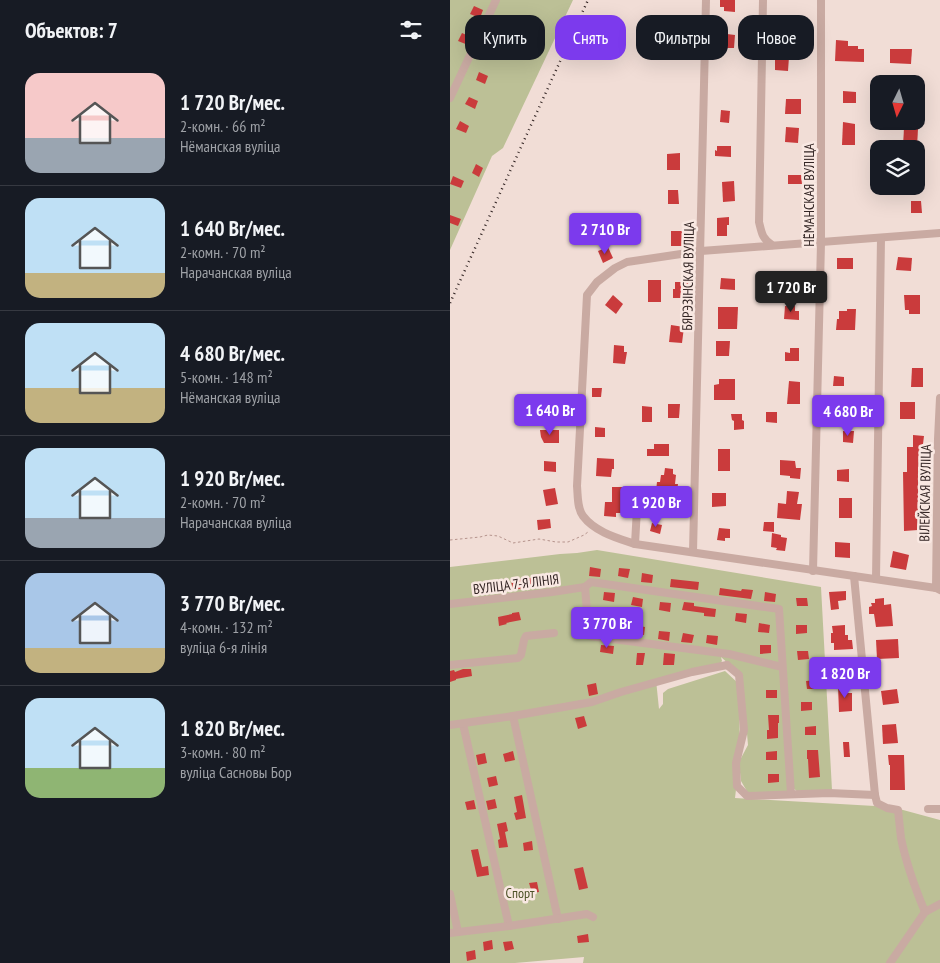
<!DOCTYPE html>
<html lang="ru">
<meta charset="utf-8">
<style>
:root{--surface:#171b24;--page:#242831;--text:#f1f3f6;--muted:#9ea1a6;--line:#363941;--accent:#7c3aed}
body{margin:0;font-family:"PT Sans Narrow",sans-serif;background:var(--page);color:var(--text);height:100vh;display:flex;flex-direction:column;font-size:19px;white-space:nowrap}
*{box-sizing:border-box;margin:0}
p{font-size:16px;color:var(--muted)}
.icon{flex:none;width:28px;height:28px;fill:none;stroke:currentColor;stroke-width:2;stroke-linecap:round;stroke-linejoin:round}
.map{position:relative;flex:1;overflow:hidden}
.details{display:flex;flex-direction:column;background:var(--surface);width:450px}
.details>*{flex:none}
.top-card{position:absolute;left:15px;top:15px;width:400px;height:45px;display:flex;gap:10px}
.needle{width:32px;rotate:185deg}
.buttons{position:absolute;left:420px;top:75px;display:grid;gap:10px}
.buttons a{display:grid;place-items:center;width:55px;height:55px;border-radius:10px;background:var(--surface);box-shadow:0 5px 20px #0002;font-size:25px}
.price{position:absolute;translate:-50% -42px;padding:0 11px;border-radius:5px;background:var(--accent);color:#fff;font-size:16px;line-height:32px;filter:drop-shadow(0 1px 2px #0008)}
.price::after{content:'';position:absolute;left:50%;top:30px;width:15px;height:11px;margin-left:-8px;background:inherit;clip-path:polygon(0 0,100% 0,50% 100%)}
.price.current{background:#222;color:#fff}
ul{padding:0;list-style:none}
li{display:flex;align-items:center;gap:15px;height:125px;padding:0 25px}
li+li{border-top:1px solid var(--line)}
li span{display:grid;place-items:center;flex:none;width:140px;height:100px;border-radius:15px;color:#555}
li>.icon{margin-inline-start:auto}
span .icon{width:60px;height:60px;fill:#fffc;stroke-width:1}
li b{font-size:21px}
h2{display:flex;justify-content:space-between;align-items:center;height:60px;padding:0 25px;font-size:21px}
.tag{padding:0 18px;border-radius:15px;background:var(--surface);box-shadow:0 5px 20px #0002;font-size:18px;line-height:45px}
.tag.current{background:var(--accent);color:#fff}
main{display:flex;flex:1;min-height:0}
.map>svg:first-child{display:block}
</style>
<main>
<section class="details">
<h2>Объектов: 7<svg class="icon" aria-label="filters" viewBox="0 0 24 24"><path d="M4 7h16M4 17h16"/><circle cx="9" cy="7" r="2"/><circle cx="15" cy="17" r="2"/></svg></h2>
<ul>
<li><span style="background:linear-gradient(#f6c9c9 65%,#9aa5b1 0)"><svg class="icon" aria-label="home" viewBox="0 0 24 24"><path d="M3 11l9-7 9 7M6 9v11h12V9"/></svg></span><div><b>1 720 Br/мес.</b><p>2-комн. · 66 m²</p><p>Нёманская вуліца</p></div></li>
<li><span style="background:linear-gradient(#bfe0f5 75%,#c2b280 0)"><svg class="icon" aria-label="home" viewBox="0 0 24 24"><path d="M3 11l9-7 9 7M6 9v11h12V9"/></svg></span><div><b>1 640 Br/мес.</b><p>2-комн. · 70 m²</p><p>Нарачанская вуліца</p></div></li>
<li><span style="background:linear-gradient(#bfe0f5 65%,#c2b280 0)"><svg class="icon" aria-label="home" viewBox="0 0 24 24"><path d="M3 11l9-7 9 7M6 9v11h12V9"/></svg></span><div><b>4 680 Br/мес.</b><p>5-комн. · 148 m²</p><p>Нёманская вуліца</p></div></li>
<li><span style="background:linear-gradient(#bfe0f5 70%,#9aa5b1 0)"><svg class="icon" aria-label="home" viewBox="0 0 24 24"><path d="M3 11l9-7 9 7M6 9v11h12V9"/></svg></span><div><b>1 920 Br/мес.</b><p>2-комн. · 70 m²</p><p>Нарачанская вуліца</p></div></li>
<li><span style="background:linear-gradient(#a9c7e8 75%,#c2b280 0)"><svg class="icon" aria-label="home" viewBox="0 0 24 24"><path d="M3 11l9-7 9 7M6 9v11h12V9"/></svg></span><div><b>3 770 Br/мес.</b><p>4-комн. · 132 m²</p><p>вуліца 6-я лінія</p></div></li>
<li><span style="background:linear-gradient(#bfe0f5 70%,#8fb573 0)"><svg class="icon" aria-label="home" viewBox="0 0 24 24"><path d="M3 11l9-7 9 7M6 9v11h12V9"/></svg></span><div><b>1 820 Br/мес.</b><p>3-комн. · 80 m²</p><p>вуліца Сасновы Бор</p></div></li>
</ul>
</section>
<div class="map">
<svg width="490" height="963" viewBox="0 0 490 963">
<rect width="100%" height="100%" fill="#f1ddd6"/>
<g fill="#bcc096" fill-rule="evenodd">
<path d="M0,0H123L53,148L42,156L0,250Z"/>
<path d="M147,550L371,587L382,790L348,792L343,788L335,792L298,793L291,781L289,764L285,798L442,807L490,820V963H133L134,957L65,963H0V567L110,554L127,553ZM271,657L292,676L298,745L290,760L289,684L275,671L218,689L213,693V704L209,709L206,680L269,665L272,661Z"/>
</g>
<g fill="#ca3b3c">
<path d="M270,0H285V12L274,11V7H270Z"/>
<path d="M24,6L33,10L30,18L20,14Z"/>
<path d="M337,19L353,20L352,35L335,34Z"/>
<path d="M53,21L63,25L60,33L50,29Z"/>
<path d="M12,33L21,37L18,45L8,41Z"/>
<path d="M277,34L285,35L284,48H270L271,35H277Z"/>
<path d="M386,40L398,41V46H408V49H414V62L385,61Z"/>
<path d="M42,49L51,53L48,60L38,56Z"/>
<path d="M440,49H462L461,64L440,63Z"/>
<path d="M333,57H339L338,71L325,70V59L333,60Z"/>
<path d="M29,72L38,76L35,84L26,80Z"/>
<path d="M393,91L406,92V103H393Z"/>
<path d="M19,97L28,101L25,109L15,104Z"/>
<path d="M336,99H351V114H335Z"/>
<path d="M271,110L280,111L279,123L270,122Z"/>
<path d="M10,121L19,126L16,133L6,129Z"/>
<path d="M393,122L405,124V145H392Z"/>
<path d="M336,127L349,128L348,143L335,142Z"/>
<path d="M454,128L468,129L467,147L453,146Z"/>
<path d="M267,146H281V157L265,156V150L267,151Z"/>
<path d="M230,153V170H217V154Z"/>
<path d="M26,164L33,168L29,177L22,173Z"/>
<path d="M466,166H475L474,187H466Z"/>
<path d="M338,175H351L352,184H338Z"/>
<path d="M3,176L14,181L11,188L0,184Z"/>
<path d="M284,181L285,201L273,202L272,182Z"/>
<path d="M218,190H228L229,204H218Z"/>
<path d="M461,201H471L472,213H461Z"/>
<path d="M0,215L11,219L8,226L0,223Z"/>
<path d="M279,217V225H277V236H267V218Z"/>
<rect x="221" y="231" width="13" height="15"/>
<path d="M158,247L163,258L153,263L148,251Z"/>
<path d="M448,257L462,258L461,271L446,270Z"/>
<rect x="387" y="258" width="16" height="11"/>
<path d="M338,274H349V287L338,286Z"/>
<path d="M271,278L285,279V290L270,289Z"/>
<rect x="198" y="280" width="13" height="22"/>
<path d="M225,282H238V298H223V289H225Z"/>
<path d="M163,295L173,304L166,314L155,305Z"/>
<path d="M454,295H470V314H459V310H455Z"/>
<path d="M335,306H345V311H349V320L334,319Z"/>
<path d="M268,307H288L287,329H268Z"/>
<path d="M397,309H406L405,330H386L387,319H389V311H397Z"/>
<path d="M221,325L234,327L232,343L219,342Z"/>
<path d="M266,341H280L279,356H266Z"/>
<path d="M164,345L174,346V352H177L175,364L163,363Z"/>
<path d="M340,348H349V361H335V352L340,353Z"/>
<path d="M462,368H473V387H461Z"/>
<path d="M384,376L394,377V386H383Z"/>
<path d="M269,379H285V400H264V385L269,384Z"/>
<path d="M339,381L350,382V404H337Z"/>
<path d="M142,388H152L151,397H142Z"/>
<path d="M100,397H110V411L100,410Z"/>
<rect x="450" y="402" width="15" height="17"/>
<path d="M218,404H230L229,418H218Z"/>
<path d="M192,406L202,407V422H192Z"/>
<path d="M316,412H327V423L316,422Z"/>
<path d="M281,414H292V420L294,421V429L284,430V421L282,420Z"/>
<path d="M145,427L155,428V437H145Z"/>
<path d="M90,430H109V443H94L91,437Z"/>
<path d="M393,431H404L403,443L393,442Z"/>
<path d="M463,435L474,436L473,444H472V467H468V530L454,531L453,472H457V447H463Z"/>
<path d="M204,444H219V456H197V449H204Z"/>
<rect x="268" y="449" width="12" height="22"/>
<path d="M147,458L164,459V469H162L161,477L146,476Z"/>
<path d="M330,460L345,461L346,468H351L350,479L340,478V476L330,475Z"/>
<path d="M94,461L106,462V472L94,471Z"/>
<path d="M215,468L223,469V474L226,475L225,484H228L227,492L206,491L207,482H210L211,475H214Z"/>
<path d="M399,469V482L387,481V470Z"/>
<path d="M162,487H184L182,498H172L171,513H166V517L154,516L155,502H162Z"/>
<path d="M105,488L108,504L96,506L93,490Z"/>
<path d="M337,491L349,492L347,504H352L350,520L327,518L328,503L336,504Z"/>
<path d="M262,493H276V506L262,507Z"/>
<rect x="389" y="498" width="13" height="20"/>
<path d="M100,519L101,528L88,530L87,520Z"/>
<path d="M314,522H324V532L313,531Z"/>
<path d="M202,523L212,525L210,534L200,531Z"/>
<path d="M269,528L280,529V538H275V541L267,540Z"/>
<path d="M322,533L331,535V537L337,538L335,551L326,550L327,548L321,547Z"/>
<path d="M385,542L400,543V558L385,557Z"/>
<path d="M443,551L459,555L456,570L440,567Z"/>
<path d="M140,567L151,569L150,577L139,576Z"/>
<path d="M169,568L180,569L178,578L168,576Z"/>
<path d="M192,573L203,575L202,583L191,582Z"/>
<path d="M86,577L87,586L63,590L61,581Z"/>
<path d="M221,579L249,582L248,590L220,587Z"/>
<path d="M270,588L291,591L292,589L303,590L301,599L269,595Z"/>
<path d="M396,591V600L388,601L389,609L381,610L379,592Z"/>
<path d="M154,592L165,593L164,602L153,600Z"/>
<path d="M315,592L326,594L325,602L314,601Z"/>
<path d="M183,597L193,599L192,607L181,605Z"/>
<path d="M346,598H357L358,606H347Z"/>
<path d="M434,598V605L441,604L443,626L426,627L424,614H419V607L422,606L421,603H425V599Z"/>
<path d="M210,602L221,603L220,612L209,610Z"/>
<path d="M234,602L244,603V606L266,609L265,617L254,616V613L232,610Z"/>
<path d="M69,612L71,620L56,623L57,624L49,626L48,617L62,614V613Z"/>
<path d="M286,613L297,614L296,623L285,621Z"/>
<path d="M150,619L161,621L160,629L149,628Z"/>
<path d="M309,623L320,625L319,633L308,632Z"/>
<path d="M184,625L195,627L194,635L183,634Z"/>
<path d="M346,625H357V633L346,634Z"/>
<path d="M395,625V635H398V640H402L403,649L384,650V643H381V633H383L382,626Z"/>
<path d="M209,631L220,632L219,641L208,639Z"/>
<path d="M233,633L244,635L242,643L231,642Z"/>
<path d="M257,635L268,636L267,645L256,643Z"/>
<path d="M448,639L449,658L427,659L426,640Z"/>
<path d="M151,645L164,646L163,654L150,652Z"/>
<path d="M310,645H321V653L310,654Z"/>
<path d="M347,651H358L359,659L348,660Z"/>
<path d="M187,653H195L193,665H186Z"/>
<path d="M214,653L225,654L224,665H213Z"/>
<path d="M13,669H21L22,676L6,679V680L0,682V671L4,670L5,672Z"/>
<path d="M367,680L368,689H357L356,681Z"/>
<path d="M146,683L148,694L139,696L137,685Z"/>
<path d="M388,686H398V693H402V711L389,712Z"/>
<path d="M447,689L449,703L433,705L431,691Z"/>
<rect x="316" y="690" width="11" height="8"/>
<path d="M351,702H362V710L351,711Z"/>
<path d="M318,715H329V723H328V738L317,739V730H319Z"/>
<path d="M134,716L137,726L128,729L125,718Z"/>
<path d="M446,724L448,743L433,744L432,725Z"/>
<path d="M366,726V735H355V727Z"/>
<path d="M393,742H399L400,757H394Z"/>
<path d="M357,750H368L370,777L359,778L358,759H357Z"/>
<path d="M63,751L65,760L55,762L53,754Z"/>
<path d="M327,751V760H316V752Z"/>
<path d="M35,753L37,763L28,765L26,755Z"/>
<path d="M438,755H454L455,790H440V765H439Z"/>
<path d="M318,774H329V782L318,783Z"/>
<path d="M46,776L48,785L39,787L37,778Z"/>
<path d="M72,795L76,818L66,820L64,813L67,812L64,797Z"/>
<path d="M45,799L47,808L38,810L36,801Z"/>
<path d="M24,800L26,809L17,810L15,802Z"/>
<path d="M56,822L58,831L55,832L58,847L49,848L48,840L50,839L47,824Z"/>
<path d="M82,841L83,850L74,851L73,843Z"/>
<path d="M28,849L32,867L38,866L39,875L27,877L21,850Z"/>
<path d="M133,867L138,888L129,890L124,869Z"/>
<path d="M87,882L89,892L82,893L79,883Z"/>
<path d="M138,934L139,942L128,943L127,936Z"/>
<path d="M42,940L43,949L34,951L33,942Z"/>
<path d="M62,941L64,949L55,951L53,942Z"/>
<path d="M25,950L26,959L17,961L16,952Z"/>
</g>
<g fill="none" stroke-linecap="round" stroke-linejoin="round">
<path stroke="#b5938c" stroke-width="1" stroke-dasharray="2.5 2.5" stroke-linecap="butt" d="M0,540L30,537L38,535L48,536L63,543L89,539L106,542H118L134,535L138,532"/>
<g stroke="#c9aaa2" stroke-width="8">
<path d="M313,0L309,222C312,234 312,238 322,245"/>
<path d="M0,98L46,0"/>
<path d="M490,233L251,251L177,262L165,268L147,282L137,295L127,486C128,496 127,508 133,516C145,532 167,538 185,544L486,588L490,590"/>
<path d="M185,544L188,491"/>
<path d="M243,552L256,0"/>
<path d="M363,571L371,243V0"/>
<path d="M404,576L425,795L427,803L437,808L448,810C449,819 450,829 451,838C456,863 465,888 475,912"/>
<path d="M426,579L431,238"/>
<path d="M486,588L488,439L490,398"/>
<path d="M0,604L102,592L135,587"/>
<path d="M0,665L68,658L71,655L74,640L76,636L104,633"/>
<path d="M277,665L289,675L294,730L286,763L287,786L297,796L379,793L425,795"/>
<path d="M332,667L279,654L139,636L135,587L141,582L329,609L341,794"/>
<path d="M63,716L108,919"/>
<path d="M13,724L59,926"/>
<path d="M0,725L63,716L142,702L171,692L242,672L277,665"/>
<path d="M478,809H490"/>
<path d="M0,894L8,932"/>
<path d="M0,933L59,926L137,914L143,917"/>
<path d="M440,963L475,912L490,904"/>
</g>
<path stroke="#332524" stroke-width="2.5" stroke-dasharray="1 4" stroke-linecap="butt" d="M0,303L138,0"/>
</g>
<g text-anchor="middle" dominant-baseline="central" stroke-width="5" stroke-linejoin="round" paint-order="stroke">
<g font-size="14" fill="#332524" stroke="#f9e8e2">
<text transform="translate(359 195) rotate(-90)">НЁМАНСКАЯ ВУЛІЦА</text>
<text transform="translate(238 276) rotate(-89)">БЯРЭЗІНСКАЯ ВУЛІЦА</text>
<text transform="translate(475 493) rotate(-89)">ВІЛЕЙСКАЯ ВУЛІЦА</text>
<text transform="translate(66 584) rotate(-7)">ВУЛІЦА 7-Я ЛІНІЯ</text>
</g>
<g font-size="14" fill="#4d5228" stroke="#f9e8e2">
<text x="70" y="893">Спорт</text>
</g>
</g>
</svg>
<div class="buttons">
<a><svg class="needle" viewBox="-14 -14 28 28"><path d="M0-13l5 13h-10z" fill="#e53935"/><path d="M0 13l5-13h-10z" fill="#9ea1a6"/></svg></a>
<a><svg class="icon" aria-label="layers" viewBox="0 0 24 24"><path d="M12 4l9 5-9 5-9-5zM3 14l9 5 9-5"/></svg></a>
</div>
<b class="price" style="left:155px;top:255px">2 710 Br</b>
<b class="price current" style="left:341px;top:313px">1 720 Br</b>
<b class="price" style="left:100px;top:436px">1 640 Br</b>
<b class="price" style="left:398px;top:437px">4 680 Br</b>
<b class="price" style="left:206px;top:528px">1 920 Br</b>
<b class="price" style="left:157px;top:649px">3 770 Br</b>
<b class="price" style="left:395px;top:699px">1 820 Br</b>
<div class="top-card">
<a class="tag">Купить</a>
<a class="tag current">Снять</a>
<a class="tag">Фильтры</a>
<a class="tag">Новое</a>
</div>
</div>
</main>
